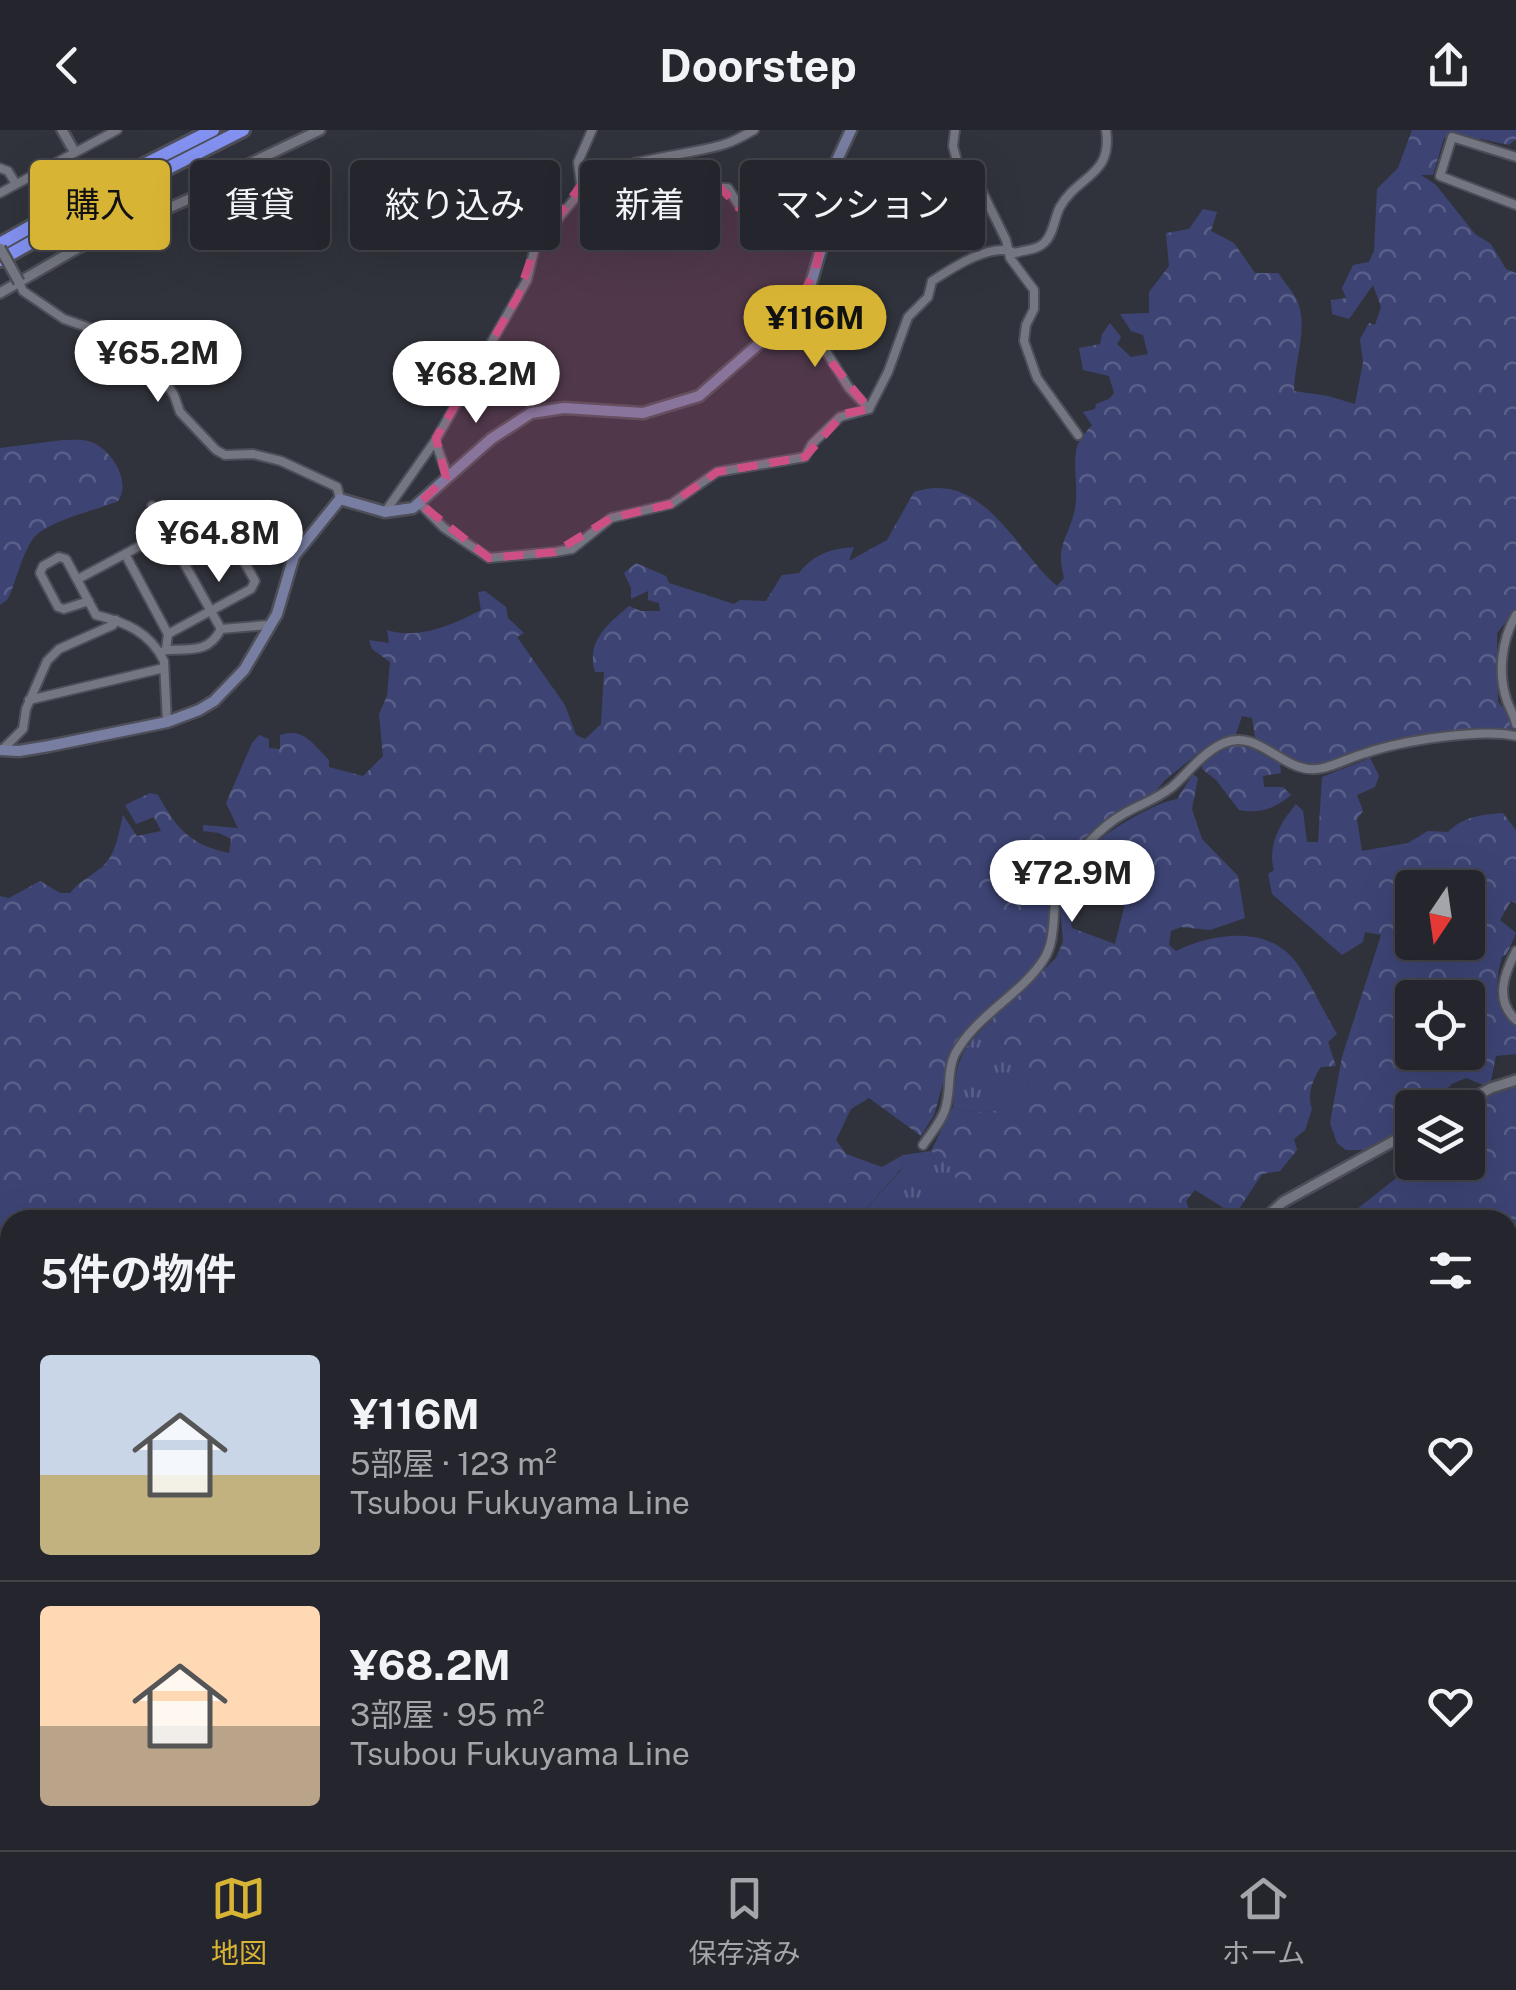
<!DOCTYPE html>
<html lang="ja">
<meta charset="utf-8">
<style>
:root{--surface:#25262d;--page:#2d2e35;--text:#f1f3f6;--muted:#a3a5aa;--line:#424349;--accent:#d7b434}
body{margin:0;font-family:"Public Sans","Noto Sans JP",sans-serif;background:var(--page);color:var(--text);height:100vh;display:flex;flex-direction:column;font-size:38px;white-space:nowrap}
*{box-sizing:border-box;margin:0}
p{font-size:32px;color:var(--muted)}
.icon{flex:none;width:55px;height:55px;fill:none;stroke:currentColor;stroke-width:2;stroke-linecap:round;stroke-linejoin:round}
.map{position:relative;flex:1;overflow:hidden}
.sheet{position:absolute;left:0px;top:1080px;width:1518px;height:640px;display:flex;flex-direction:column;background:var(--surface);border-radius:30px 30px 0 0;box-shadow:0 10px 40px #0002,0 0 0 2px var(--line)}
.sheet>*{flex:none}
.hud{position:absolute;left:30px;top:30px;width:1000px;height:90px;display:flex;gap:20px}
.needle{width:65px;rotate:193deg}
.fabs{position:absolute;left:1395px;top:740px;display:grid;gap:20px}
.fabs a{display:grid;place-items:center;width:90px;height:90px;border-radius:10px;background:var(--surface);box-shadow:0 10px 40px #0002,0 0 0 2px var(--line);font-size:50px}
.price{position:absolute;translate:-50% -85px;padding:0 22px;border-radius:35px;background:#fff;color:#222;font-size:32px;line-height:65px;filter:drop-shadow(0 2px 5px #0008)}
.price::after{content:'';position:absolute;left:50%;top:60px;width:30px;height:22px;margin-left:-15px;background:inherit;clip-path:polygon(0 0,100% 0,50% 100%)}
.price.on{background:var(--accent);color:#111}
ul{padding:0;list-style:none}
li{display:flex;align-items:center;gap:30px;height:250px;padding:0 40px}
li+li{border-top:2px solid var(--line)}
li span{display:grid;place-items:center;flex:none;width:280px;height:200px;border-radius:10px;color:#555}
li>.icon{margin-inline-start:auto}
span .icon{width:120px;height:120px;fill:#fffc;stroke-width:1}
li b{font-size:42px}
h2{display:flex;justify-content:space-between;align-items:center;height:120px;padding:0 40px;font-size:42px}
.pill{padding:0 35px;border-radius:10px;background:var(--surface);box-shadow:0 10px 40px #0002,0 0 0 2px var(--line);font-size:35px;line-height:90px}
.pill.on{background:var(--accent);color:#111}
header{display:flex;justify-content:space-between;align-items:center;height:130px;padding:0 40px;background:var(--surface);font-size:45px;font-weight:700}
.menu{display:flex;justify-content:space-around;align-items:center;height:140px;border-top:2px solid var(--line);background:var(--surface);font-size:28px;color:var(--muted)}
.menu a{display:grid;justify-items:center;gap:5px}
.menu .on{color:var(--accent)}
.map>svg:first-child{display:block}
</style>
<header><svg class="icon" aria-label="back" viewBox="0 0 24 24"><path d="M15 5l-7 7 7 7"/></svg>Doorstep<svg class="icon" aria-label="share" viewBox="0 0 24 24"><path d="M12 15V3M7 8l5-5 5 5M5 13v7h14v-7"/></svg></header>
<div class="map">
<svg width="1516" height="1720" viewBox="0 0 1516 1720">
<defs>
<pattern id="grass-tufts" width="24" height="20" patternUnits="userSpaceOnUse" patternTransform="scale(2.5)"><rect width="24" height="20" fill="#3d4474"/><path d="M3 7l-1-3M5 7V3M7 7l1-3M15 17l-1-3M17 17v-4M19 17l1-3" fill="none" stroke="#5a5f89"/></pattern>
<pattern id="forest-crowns" width="20" height="18" patternUnits="userSpaceOnUse" patternTransform="scale(2.5)"><rect width="20" height="18" fill="#3d4474"/><path d="M2 6a3 3 0 1 1 6 0M12 15a3 3 0 1 1 6 0" fill="none" stroke="#5a5f89"/></pattern>
</defs>
<rect width="100%" height="100%" fill="#31333c"/>
<g fill="url(#grass-tufts)">
<path d="M989,892L1029,952L1016,975C991,983 977,985 953,977C957,932 956,925 989,892Z"/>
<path d="M931,1021L951,1037L963,1062L951,1077L952,1090H856L902,1039L903,1025Z"/>
</g>
<g fill="url(#forest-crowns)" fill-rule="evenodd">
<path d="M1412,0H1516V9L1509,15L1481,9L1444,8L1433,45H1421L1436,55L1475,104L1491,114L1506,139L1516,143V479L1497,503L1498,572L1511,587L1512,599L1428,606L1370,616L1320,637L1298,636L1255,607L1252,588L1242,586L1236,604L1201,621L1165,650L1149,669L1114,685L1094,701L1060,745L1048,814L1040,830L964,904L952,922L934,985L921,1006L869,968L851,979L836,1010L846,1024L882,1037L903,1025L902,1038L856,1090H10V1710H689L685,1720H0V766L9,768L40,751L60,763H70C81,750 90,747 102,737C116,726 119,701 123,685L137,706L161,701L154,687L136,694L125,675L150,663L158,665C177,699 190,715 229,723L231,709L219,703L203,701V695L238,698L226,673L252,613L259,605L269,609V618L280,619V605C303,597 313,614 329,630V637L363,646L383,626L379,584L387,566L390,532L372,519L369,510L389,513L387,500C418,510 453,495 481,480L478,462L485,461L506,477L508,488L524,503L517,507L565,575L576,605L585,609L601,594L604,542H595C586,511 607,495 629,476L641,481H660L659,473L648,470V461L631,469V458L624,443L636,433L666,446L669,453L734,474L740,470L766,471L782,445L799,443C814,424 830,419 854,417L849,431L887,410L914,362C983,339 1014,419 1057,456L1064,448C1056,418 1065,412 1073,387C1080,365 1073,343 1076,322C1077,311 1085,303 1092,295L1083,282L1095,279L1096,274L1109,269L1114,263L1109,246L1083,240L1079,218L1100,214L1102,204L1110,193L1121,207L1117,214L1131,227L1148,224L1143,205L1131,201L1120,184L1149,183V162L1169,136L1166,103L1189,99L1203,79L1217,82L1211,101L1234,113L1255,143H1278C1284,151 1292,161 1297,170C1309,197 1294,232 1294,261L1328,266L1355,274L1363,232L1360,209L1369,193L1375,195L1381,177L1373,155L1349,189L1332,184L1331,170L1346,168L1342,158L1353,135L1369,132L1374,121L1377,59L1398,38Z"/>
<path d="M63,310C71,310 81,309 88,311C111,317 132,352 118,371C95,381 45,391 32,410C21,427 16,451 8,469L0,475V318Z"/>
<path d="M1232,615L1251,618L1280,634L1281,643L1263,646L1264,657H1283L1291,665C1276,678 1260,684 1239,680L1216,650L1202,639L1203,631Z"/>
<path d="M1370,628L1379,646L1375,657L1357,665L1363,681L1357,689L1362,721L1408,713L1428,701L1448,702C1464,686 1481,685 1503,683L1516,700V773L1511,771L1500,790L1516,803L1507,824L1502,827C1495,851 1493,879 1516,895V924L1496,926L1491,951L1483,955L1466,948L1452,954L1426,977L1412,978L1411,995L1364,1020H1346L1337,1013L1330,993L1342,927L1381,805L1365,802L1363,812L1342,825L1272,764L1268,744L1274,740C1267,716 1280,693 1296,674L1303,681L1307,712H1318L1322,647ZM1412,758H1468V812H1412ZM1412,868H1468V922H1412Z"/>
<path d="M1193,644L1198,648L1192,679L1202,709L1238,746L1245,788L1210,800L1181,797L1171,801L1169,815L1176,821C1213,803 1271,794 1298,835C1312,856 1324,882 1337,904L1328,912L1336,936L1321,937C1312,950 1307,965 1312,979L1305,1000L1294,1009L1297,1020L1280,1041L1262,1044L1235,1085L1195,1060L1186,1071L1193,1090H952L951,1077L962,1062L951,1038L931,1021L953,977C977,985 991,983 1016,975L1029,952L989,892L1056,828L1063,812L1059,763H1065L1072,798L1115,814L1127,765L1123,741L1091,734L1085,721C1105,703 1150,674 1177,669Z"/>
<path d="M1516,955V1214L1508,1217V1090H1343L1399,1046L1412,1022V1032H1468V978L1504,958Z"/>
<path d="M1508,1280L1516,1282V1345L1508,1333Z"/>
<path d="M1508,1453L1516,1463V1720L1501,1710H1508Z"/>
<path d="M855,1710H892L897,1720H845Z"/>
<path d="M994,1710H1391L1396,1713H1412L1427,1720H1264L1234,1711L1231,1720H1006Z"/>
<path d="M1443,1710H1492L1499,1716L1496,1720H1436Z"/>
</g>
<g fill="none" stroke-linecap="round" stroke-linejoin="round">
<defs>
<g id="minor">
<path d="M955,0L953,16L957,31L977,51L1006,110L1010,128L1034,160V179L1026,195L1024,211L1037,248L1078,305"/>
<path d="M1516,27L1452,7L1440,46L1516,75"/>
<path d="M0,38L8,41L16,54"/>
<path d="M606,43L650,55L728,58L740,77L827,81"/>
<path d="M581,55C599,32 693,25 725,14C735,11 745,5 754,0"/>
<path d="M0,63L117,0"/>
<path d="M19,152L23,161L64,189L141,216L174,265L180,282L216,320L225,325L253,324L281,331L337,357L340,369"/>
<path d="M797,175L811,207L822,215L849,258L869,279"/>
<path d="M435,311L448,347"/>
<path d="M419,373L444,398L489,428L555,422L572,419L611,388L671,374L717,342L805,327L812,314L840,287L869,279L888,242L908,187L928,167L932,151C952,138 993,111 1015,123C1024,120 1037,120 1044,113C1054,104 1054,88 1060,77C1078,45 1113,46 1106,0"/>
<path d="M152,376L221,499"/>
<path d="M385,382L435,311L518,166L527,150L535,117L576,67L581,55L578,32L592,0"/>
<path d="M125,424L168,504L166,520"/>
<path d="M78,449L166,402"/>
<path d="M89,471L64,479L58,477L40,443L43,436L59,427L66,429L96,485C125,492 150,502 164,531L167,592"/>
<path d="M1516,485C1502,509 1497,543 1507,571C1510,579 1514,585 1516,594"/>
<path d="M168,504L251,459L255,451L232,410L226,408L184,432"/>
<path d="M160,523L166,520C191,519 209,523 221,499L267,495"/>
<path d="M29,570L164,538"/>
<path d="M2,620L23,599L26,579L47,531L59,519L113,495L116,490"/>
<path d="M1516,821C1504,844 1494,870 1516,890"/>
<path d="M923,1015C931,1003 943,990 946,976C951,958 947,940 955,924C976,885 1021,865 1044,829C1059,805 1049,773 1062,748C1076,724 1101,696 1125,683C1141,674 1157,669 1172,657C1188,643 1203,622 1224,613C1260,597 1285,648 1323,638C1337,635 1351,627 1366,623C1401,611 1481,598 1516,606"/>
<path d="M1508,1388L1516,1389"/>
<path d="M989,1710L1001,1720"/>
<path d="M669,1720L677,1710"/>
</g>
<g id="tertiary">
<path d="M62,0L74,21"/>
<path d="M0,163L78,118L205,62L249,34L320,0"/>
<path d="M1455,978L1491,958L1516,950"/>
<path d="M1263,1090L1283,1072L1412,1001"/>
<path d="M834,1720L844,1710"/>
</g>
<path id="secondary" d="M0,620L19,621L49,616L167,592L199,580L214,571L244,540L277,484L294,426L340,369L385,382L413,378L491,309L531,283L564,278L643,283L699,266L784,192L810,157L822,116L831,43L851,0"/>
<g id="motorway">
<path d="M0,114L112,51L213,0"/>
<path d="M0,130L119,63L243,0"/>
</g>
</defs>
<use href="#minor" stroke="#4d4e57" stroke-width="12"/>
<use href="#tertiary" stroke="#4d4e57" stroke-width="14"/>
<use href="#secondary" stroke="#4d4e57" stroke-width="15"/>
<use href="#motorway" stroke="#4d4e57" stroke-width="18"/>
<use href="#minor" stroke="#747681" stroke-width="8"/>
<use href="#tertiary" stroke="#747681" stroke-width="9"/>
<use href="#secondary" stroke="#787ea2" stroke-width="10"/>
<use href="#motorway" stroke="#8391f0" stroke-width="12"/>
<defs>
<path id="tertiary-bridge" d="M0,118L19,152"/>
</defs>
<use href="#tertiary-bridge" stroke="#4d4e57" stroke-width="14" stroke-linecap="butt"/>
<use href="#tertiary-bridge" stroke="#747681" stroke-width="9"/>
</g>
<path fill="#ce4f83" fill-opacity="0.2" stroke="#ce4f83" stroke-width="8" stroke-dasharray="20 12" stroke-linejoin="round" d="M587,47L719,56L738,77L827,81L816,139L798,174L811,207L869,279L843,284L805,327L717,342L671,374L611,388L555,422L489,428L419,373L446,348L436,308L518,166L535,117Z"/>
</svg>
<div class="fabs">
<a><svg class="needle" viewBox="-14 -14 28 28"><path d="M0-13l5 13h-10z" fill="#e53935"/><path d="M0 13l5-13h-10z" fill="#a3a5aa"/></svg></a>
<a><svg class="icon" aria-label="locate" viewBox="0 0 24 24"><circle cx="12" cy="12" r="6"/><path d="M12 2v4M12 18v4M2 12h4M18 12h4"/></svg></a>
<a><svg class="icon" aria-label="layers" viewBox="0 0 24 24"><path d="M12 4l9 5-9 5-9-5zM3 14l9 5 9-5"/></svg></a>
</div>
<b class="price on" style="left:815px;top:240px">¥116M</b>
<b class="price" style="left:158px;top:275px">¥65.2M</b>
<b class="price" style="left:476px;top:296px">¥68.2M</b>
<b class="price" style="left:219px;top:455px">¥64.8M</b>
<b class="price" style="left:1072px;top:795px">¥72.9M</b>
<div class="hud">
<a class="pill on">購入</a>
<a class="pill">賃貸</a>
<a class="pill">絞り込み</a>
<a class="pill">新着</a>
<a class="pill">マンション</a>
</div>
<section class="sheet">
<h2>5件の物件<svg class="icon" aria-label="filters" viewBox="0 0 24 24"><path d="M4 7h16M4 17h16"/><circle cx="9" cy="7" r="2"/><circle cx="15" cy="17" r="2"/></svg></h2>
<ul>
<li><span style="background:linear-gradient(#c9d6e8 60%,#c2b280 0)"><svg class="icon" aria-label="home" viewBox="0 0 24 24"><path d="M3 11l9-7 9 7M6 9v11h12V9"/></svg></span><div><b>¥116M</b><p>5部屋 · 123 m²</p><p>Tsubou Fukuyama Line</p></div><svg class="icon" aria-label="heart" viewBox="0 0 24 24"><path d="M12 20l-8-8c-3-5 5-10 8-4 3-6 11-1 8 4z"/></svg></li>
<li><span style="background:linear-gradient(#ffd9b3 60%,#b9a48a 0)"><svg class="icon" aria-label="home" viewBox="0 0 24 24"><path d="M3 11l9-7 9 7M6 9v11h12V9"/></svg></span><div><b>¥68.2M</b><p>3部屋 · 95 m²</p><p>Tsubou Fukuyama Line</p></div><svg class="icon" aria-label="heart" viewBox="0 0 24 24"><path d="M12 20l-8-8c-3-5 5-10 8-4 3-6 11-1 8 4z"/></svg></li>
</ul>
</section>
</div>
<nav class="menu">
<a class="on"><svg class="icon" aria-label="map" viewBox="0 0 24 24"><path d="M3 6l6-2 6 2 6-2v14l-6 2-6-2-6 2zM9 4v14M15 6v14"/></svg>地図</a>
<a><svg class="icon" aria-label="saved" viewBox="0 0 24 24"><path d="M7 4h10v16l-5-4-5 4z"/></svg>保存済み</a>
<a><svg class="icon" aria-label="home" viewBox="0 0 24 24"><path d="M3 11l9-7 9 7M6 9v11h12V9"/></svg>ホーム</a>
</nav>
